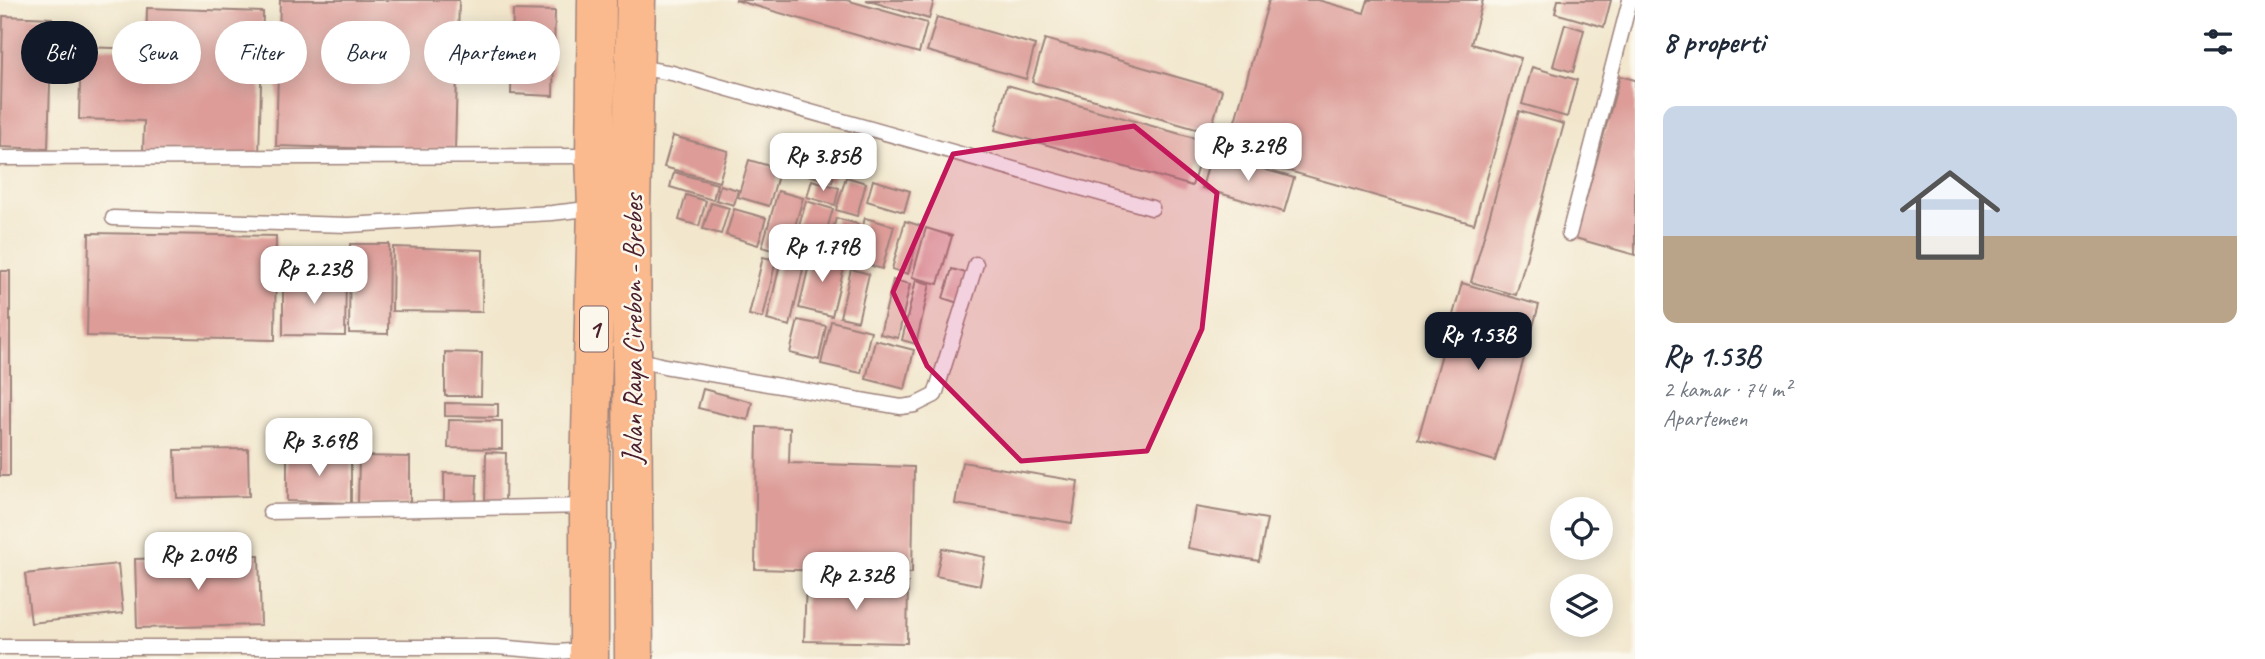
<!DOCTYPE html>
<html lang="id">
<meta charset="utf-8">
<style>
:root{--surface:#fff;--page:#f6f6f7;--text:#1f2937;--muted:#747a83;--line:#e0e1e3;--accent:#111827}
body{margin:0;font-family:Caveat,sans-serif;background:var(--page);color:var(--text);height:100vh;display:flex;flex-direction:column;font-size:26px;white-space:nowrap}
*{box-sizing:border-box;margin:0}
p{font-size:23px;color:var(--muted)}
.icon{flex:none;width:38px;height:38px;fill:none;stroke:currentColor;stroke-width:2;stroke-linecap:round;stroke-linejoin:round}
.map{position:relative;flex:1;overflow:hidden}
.drawer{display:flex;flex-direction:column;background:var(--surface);width:630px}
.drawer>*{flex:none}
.top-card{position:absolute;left:21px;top:21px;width:665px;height:63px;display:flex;gap:14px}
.controls{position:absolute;left:1550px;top:497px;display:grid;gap:14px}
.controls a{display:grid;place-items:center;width:63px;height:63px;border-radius:50%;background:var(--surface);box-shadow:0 4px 18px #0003;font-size:35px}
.price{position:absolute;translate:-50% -60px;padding:0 16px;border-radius:14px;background:#fff;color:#222;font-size:23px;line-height:46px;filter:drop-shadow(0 2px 4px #0008)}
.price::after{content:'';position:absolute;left:50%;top:42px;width:21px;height:16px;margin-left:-10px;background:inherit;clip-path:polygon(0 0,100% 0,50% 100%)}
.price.current{background:var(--accent);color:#fff}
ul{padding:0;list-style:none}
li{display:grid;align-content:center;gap:14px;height:371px;padding:0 28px}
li+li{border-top:2px solid var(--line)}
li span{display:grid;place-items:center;height:217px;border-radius:14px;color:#555}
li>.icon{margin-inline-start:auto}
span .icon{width:126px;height:126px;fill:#fffc;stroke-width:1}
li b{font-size:30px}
h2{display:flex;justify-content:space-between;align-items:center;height:84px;padding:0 28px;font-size:30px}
.chip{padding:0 24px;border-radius:32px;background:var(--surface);box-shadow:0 4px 18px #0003;font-size:24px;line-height:63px}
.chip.current{background:var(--accent);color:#fff}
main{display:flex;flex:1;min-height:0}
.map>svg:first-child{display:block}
</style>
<main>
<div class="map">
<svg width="1635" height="659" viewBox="0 0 1635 659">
<rect width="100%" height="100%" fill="#fbf7ec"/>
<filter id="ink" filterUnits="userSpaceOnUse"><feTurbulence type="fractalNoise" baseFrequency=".0143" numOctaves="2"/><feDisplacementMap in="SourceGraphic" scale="14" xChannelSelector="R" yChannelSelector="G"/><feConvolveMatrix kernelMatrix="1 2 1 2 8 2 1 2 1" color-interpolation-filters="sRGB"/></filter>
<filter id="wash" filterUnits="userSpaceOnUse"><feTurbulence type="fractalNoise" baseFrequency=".00686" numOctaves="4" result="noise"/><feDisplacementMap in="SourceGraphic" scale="28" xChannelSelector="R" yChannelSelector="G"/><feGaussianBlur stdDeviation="1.57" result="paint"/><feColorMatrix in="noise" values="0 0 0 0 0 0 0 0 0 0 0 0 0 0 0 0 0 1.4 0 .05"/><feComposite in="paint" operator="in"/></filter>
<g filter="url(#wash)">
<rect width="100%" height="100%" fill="#f2e7cd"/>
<g id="blocks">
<g fill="#dd9c98">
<path d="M280,0H459L455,151L276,146Z"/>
<path d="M735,0H846L927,23L919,53Z"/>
<path d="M866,0H934L929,19Z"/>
<path d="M1269,0H1318L1364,13L1368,0H1483L1471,44L1521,58L1474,224L1226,153Z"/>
<path d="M1558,0H1611L1604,27L1555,13Z"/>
<path d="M147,8L263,12L259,156L143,152L144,121L79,119L81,47L146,49Z"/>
<path d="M513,10L555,11L553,96L511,94Z"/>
<path d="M3,16L52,18L48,149L0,147Z"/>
<path d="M937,17L1035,45L1026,79L927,51Z"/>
<path d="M1565,24L1584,30L1573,72L1553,66Z"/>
<path d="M1045,39L1222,90L1210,133L1032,82Z"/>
<path d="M1532,67L1577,80L1567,117L1522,104Z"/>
<path d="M1620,76L1635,80V255L1575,238Z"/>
<path d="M1007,85L1205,141L1192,186L995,130Z"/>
<path d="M1519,111L1564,124L1516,295L1471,282Z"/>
<path d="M673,136L728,151L719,182L664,167Z"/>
<path d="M795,145L839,158L832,182L788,169Z"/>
<path d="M1211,154L1294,178L1284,212L1202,188Z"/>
<path d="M749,160L780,169L769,206L738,197Z"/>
<path d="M674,172L717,184L713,200L670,187Z"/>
<path d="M846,177L866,183L857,216L836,210Z"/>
<path d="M812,180L839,188L835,205L807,197Z"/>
<path d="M873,180L910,191L904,212L867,201Z"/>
<path d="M720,185L738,190L734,205L716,200Z"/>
<path d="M778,191L803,198L787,254L762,247Z"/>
<path d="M686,195L706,201L699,226L679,220Z"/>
<path d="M806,201L833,209L822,246L795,239Z"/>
<path d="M711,203L729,208L721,234L703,229Z"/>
<path d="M734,209L766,218L758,245L726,235Z"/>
<path d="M836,218L858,224L849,255L828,248Z"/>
<path d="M865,218L894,226L882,269L853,260Z"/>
<path d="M905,221L921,226L908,274L892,269Z"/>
<path d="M926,228L952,236L938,284L912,277Z"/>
<path d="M89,233L276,236L275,340L87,336Z"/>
<path d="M350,244H389L388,334L349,333Z"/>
<path d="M393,247L483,250L482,312L392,311Z"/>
<path d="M812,252L846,260L832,316L799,308Z"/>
<path d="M763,257L776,260L763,318L749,315Z"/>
<path d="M780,264L803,269L790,326L767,320Z"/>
<path d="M851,269L869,274L858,321L840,317Z"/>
<path d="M952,269L966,273L958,303L943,298Z"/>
<rect x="0" y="271" width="10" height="205"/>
<path d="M283,277L346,278L345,336L283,335Z"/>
<path d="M893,280L910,284L898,338L880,334Z"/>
<path d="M916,280L930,284L916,344L902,340Z"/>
<path d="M1462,283L1539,305L1495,461L1418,439Z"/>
<path d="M798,320L826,326L819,360L790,353Z"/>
<path d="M831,321L871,331L861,373L821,364Z"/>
<path d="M875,340L914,350L905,389L866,379Z"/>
<path d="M445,352L482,353L481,396H445Z"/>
<path d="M703,389L752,402L748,420L698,408Z"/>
<path d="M445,403L498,404V417L445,416Z"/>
<path d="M449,420L502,421V449L448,448Z"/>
<path d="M757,427L790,428L789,463L914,467L912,573L755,569Z"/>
<path d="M248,449L249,496L177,498L175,450Z"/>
<path d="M486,452L506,453L505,505L485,504Z"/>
<path d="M287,453L351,454V503L287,501Z"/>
<path d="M359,456L410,457V505L358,504Z"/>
<path d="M962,462L1078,481L1072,523L955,504Z"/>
<path d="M444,473L477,474L476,507L444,506Z"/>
<path d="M1195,507L1267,519L1259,561L1188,548Z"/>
<path d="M942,548L985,557L980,585L936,576Z"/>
<path d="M259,555L261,625L137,628L135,559Z"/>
<path d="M118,564L123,613L31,623L25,574Z"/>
<path d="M806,580L908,583L907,643L804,641Z"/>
</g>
</g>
</g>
<g filter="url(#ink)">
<use href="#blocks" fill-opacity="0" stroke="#9e837c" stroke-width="2"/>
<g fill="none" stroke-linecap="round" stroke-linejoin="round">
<defs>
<g id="service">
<path d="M636,67L672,73L1152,208"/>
<path d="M0,158L593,156"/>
<path d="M113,218L348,225L552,213L596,208"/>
<path d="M1569,234L1630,0"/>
<path d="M633,358L664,366L901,407L915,405L935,395L976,264"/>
<path d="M270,512L588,506"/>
<path d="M0,647H497L557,652L586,650"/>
</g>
<g id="trunk">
<path d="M589,659V506L597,208L595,156L597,0"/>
<path d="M634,659L631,208L636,0"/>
</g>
</defs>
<use href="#service" stroke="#9e837c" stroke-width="17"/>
<use href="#trunk" stroke="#9e837c" stroke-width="41"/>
<use href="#service" stroke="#fff" stroke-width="14"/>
<use href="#trunk" stroke="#fbba8d" stroke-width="38"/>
</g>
</g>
<path fill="#c2185b" fill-opacity="0.2" stroke="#c2185b" stroke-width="5" stroke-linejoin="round" d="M1134,126L1217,193L1202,329L1147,451L1021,461L927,366L893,292L953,154Z"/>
<g text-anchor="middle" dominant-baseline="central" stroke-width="5" stroke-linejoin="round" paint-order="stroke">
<rect fill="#fbf7ec" stroke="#7f6065" stroke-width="2" x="580" y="306.5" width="28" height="45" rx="5"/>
<g font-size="26" font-weight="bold" fill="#4a1f2b">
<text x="594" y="329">1</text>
</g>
<g font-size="28" fill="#4a1f2b" stroke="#fbf7ec">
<text transform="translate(632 329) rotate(-90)">Jalan Raya Cirebon - Brebes</text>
</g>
</g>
</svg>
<div class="controls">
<a><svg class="icon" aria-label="locate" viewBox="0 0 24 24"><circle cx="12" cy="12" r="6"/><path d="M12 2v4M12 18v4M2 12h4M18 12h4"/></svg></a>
<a><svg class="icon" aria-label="layers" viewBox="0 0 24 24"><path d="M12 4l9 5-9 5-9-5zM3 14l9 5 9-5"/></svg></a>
</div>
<b class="price" style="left:1248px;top:183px">Rp 3.29B</b>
<b class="price" style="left:823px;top:193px">Rp 3.85B</b>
<b class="price" style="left:822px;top:284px">Rp 1.79B</b>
<b class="price" style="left:314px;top:306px">Rp 2.23B</b>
<b class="price current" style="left:1478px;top:372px">Rp 1.53B</b>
<b class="price" style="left:319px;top:478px">Rp 3.69B</b>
<b class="price" style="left:198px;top:592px">Rp 2.04B</b>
<b class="price" style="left:856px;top:612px">Rp 2.32B</b>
<div class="top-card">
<a class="chip current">Beli</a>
<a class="chip">Sewa</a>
<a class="chip">Filter</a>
<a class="chip">Baru</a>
<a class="chip">Apartemen</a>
</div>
</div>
<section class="drawer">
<h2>8 properti<svg class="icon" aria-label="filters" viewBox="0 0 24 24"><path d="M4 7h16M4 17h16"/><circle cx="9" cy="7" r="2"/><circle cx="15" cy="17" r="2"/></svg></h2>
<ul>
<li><span style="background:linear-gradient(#c9d6e8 60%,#b9a48a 0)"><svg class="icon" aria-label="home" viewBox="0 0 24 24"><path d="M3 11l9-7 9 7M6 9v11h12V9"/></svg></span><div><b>Rp 1.53B</b><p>2 kamar · 74 m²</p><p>Apartemen</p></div></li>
</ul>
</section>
</main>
